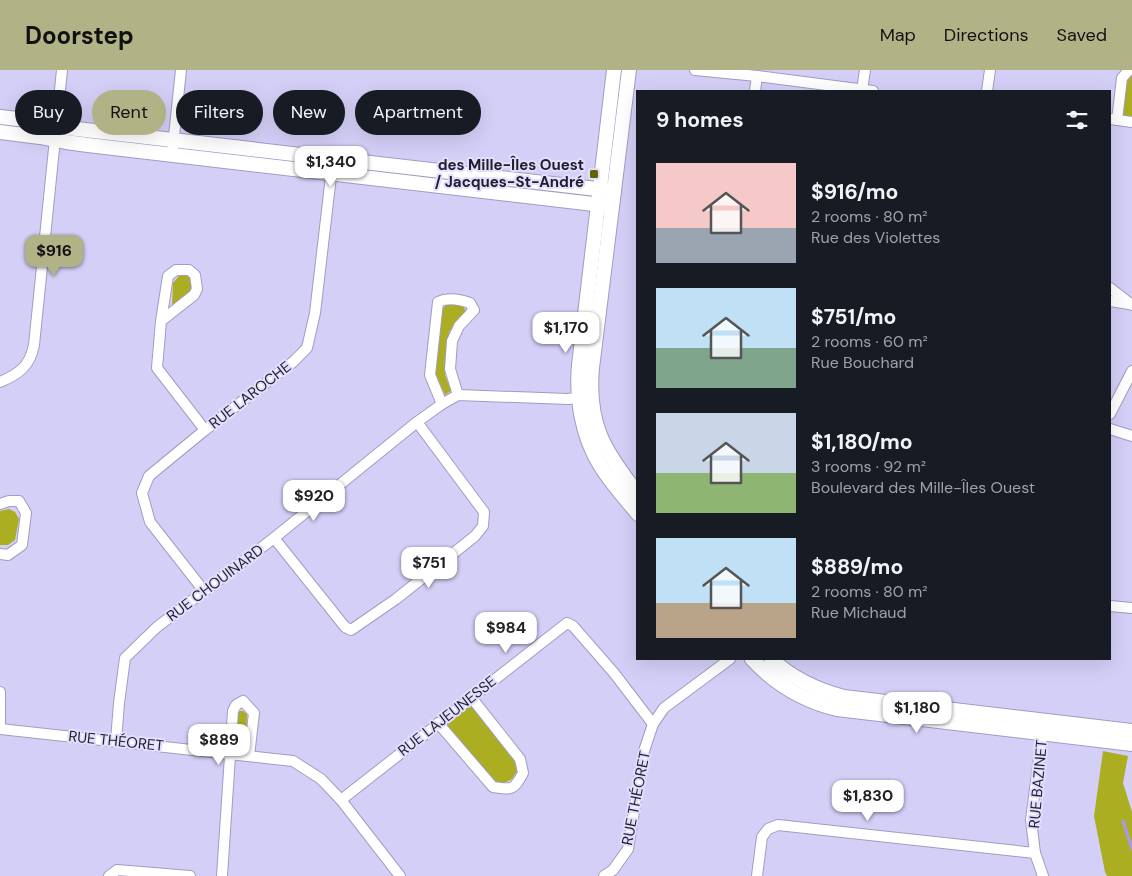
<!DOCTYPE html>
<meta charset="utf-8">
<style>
:root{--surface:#171b24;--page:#242831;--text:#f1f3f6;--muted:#9ea1a6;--accent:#b1b387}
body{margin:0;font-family:"DM Sans",sans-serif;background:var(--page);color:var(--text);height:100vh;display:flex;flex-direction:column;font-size:19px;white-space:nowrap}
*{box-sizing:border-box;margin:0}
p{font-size:16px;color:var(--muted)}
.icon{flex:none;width:28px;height:28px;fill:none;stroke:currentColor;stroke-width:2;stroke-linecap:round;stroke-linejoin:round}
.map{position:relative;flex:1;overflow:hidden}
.panel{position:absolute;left:636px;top:20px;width:475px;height:570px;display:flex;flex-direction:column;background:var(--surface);border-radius:0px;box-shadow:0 5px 20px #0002}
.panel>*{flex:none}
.banner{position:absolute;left:15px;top:20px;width:475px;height:45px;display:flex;gap:10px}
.price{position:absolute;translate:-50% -42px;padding:0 11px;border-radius:10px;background:#fff;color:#222;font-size:16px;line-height:32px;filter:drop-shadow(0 1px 2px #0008)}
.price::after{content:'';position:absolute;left:50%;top:30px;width:15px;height:11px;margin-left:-8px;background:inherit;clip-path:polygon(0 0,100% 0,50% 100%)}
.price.active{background:var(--accent);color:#111}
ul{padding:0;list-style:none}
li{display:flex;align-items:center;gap:15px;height:125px;padding:0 20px}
li span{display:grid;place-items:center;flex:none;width:140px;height:100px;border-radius:0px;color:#555}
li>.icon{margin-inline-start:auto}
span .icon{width:60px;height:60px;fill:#fffc;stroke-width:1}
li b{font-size:21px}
h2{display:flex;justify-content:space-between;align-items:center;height:60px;padding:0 20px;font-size:21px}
.pill{padding:0 18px;border-radius:22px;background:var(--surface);box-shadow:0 5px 20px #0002;font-size:18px;line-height:45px}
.pill.active{background:var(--accent);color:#111}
header{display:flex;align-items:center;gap:30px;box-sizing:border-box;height:70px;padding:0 25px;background:var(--accent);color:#111}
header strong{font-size:24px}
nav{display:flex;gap:28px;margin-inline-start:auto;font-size:18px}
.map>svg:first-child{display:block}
</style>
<header>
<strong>Doorstep</strong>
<nav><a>Map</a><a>Directions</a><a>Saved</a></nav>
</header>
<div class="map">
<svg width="1132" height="806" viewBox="0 0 1132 806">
<rect width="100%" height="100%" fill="#d4cff7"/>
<g fill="#abae21">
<path d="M1132,3V51L1120,50L1125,10Z"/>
<path d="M179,206H188L192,211V219L172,236L173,213Z"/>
<path d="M447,234L463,236L466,241L449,262L445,305L451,321L445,325L435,303L442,239Z"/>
<path d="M9,439L15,442L19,449L15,470L8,475H0V441Z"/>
<path d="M470,635L515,689L518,700L512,709L501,715L495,712L446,654Z"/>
<path d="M240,641H243L247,644L245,681L236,680L238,644Z"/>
<path d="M1103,681L1128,686L1123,713L1132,742V806H1107L1105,802L1094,746Z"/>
</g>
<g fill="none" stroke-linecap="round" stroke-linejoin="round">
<path stroke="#a898f3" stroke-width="3" d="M1123,751L1132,779"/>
<defs>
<g id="minor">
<path d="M695,0L757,6L873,21"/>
<path d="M862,20L865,0"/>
<path d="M755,21L757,6"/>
<path d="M987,21L990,0"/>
<path d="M1111,49L1132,52"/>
<path d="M1117,50L1122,8L1129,0"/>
<path d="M172,85L181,0"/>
<path d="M1110,218L1132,235"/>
<path d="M1110,231L1129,234"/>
<path d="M161,251L194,225L197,219L195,205L189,200H176L168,206L161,251L157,298L205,360"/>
<path d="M0,312C19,304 30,296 34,275L62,0"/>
<path d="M442,334L430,305L438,232C448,227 459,229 470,233L474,240L459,256L452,271L450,299L458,325"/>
<path d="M1110,344L1132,301"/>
<path d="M1110,359L1132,366"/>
<path d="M0,434L9,431H19L26,443L22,475L8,485L0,484"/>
<path d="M274,468L345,557L351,560L396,529L475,466L483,456L484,442L417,352"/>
<path d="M204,521L150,452L142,423L149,406L205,360L293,292L307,278L315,243L333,89"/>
<path d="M1110,536L1132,538"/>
<path d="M0,622V659"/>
<path d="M438,653L493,717C512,720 514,720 523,703L520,689L471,627"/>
<path d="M1043,657L1031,750L1035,783L1043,806"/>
<path d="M0,659L293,691L321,709L341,730L400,806"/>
<path d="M116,671L119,633L125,588L157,557L274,468L417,352L442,334L458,325L568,329L586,327"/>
<path d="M341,730L567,553L573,556L614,603L653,654"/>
<path d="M109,806L117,800L190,806"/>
<path d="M222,806L233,641L236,635L243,631L254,643L249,686"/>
<path d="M604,806L613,800L628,779L643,684L653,654L664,638L730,589"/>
<path d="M757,806L762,767L768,759L778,755L1035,783"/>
</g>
<g id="tertiary">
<path d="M614,0L579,295C576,329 582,366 600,395C611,413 625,428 638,444"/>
<path d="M629,0L592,298C587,354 604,381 638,424"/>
<path d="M0,47L43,52L68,58L129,65L614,121"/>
<path d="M0,62L40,67L66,72L88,75L611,136"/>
<path d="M752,589C775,614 804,631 837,639L1132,674"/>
<path d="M771,589C792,608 816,620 844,627L1132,661"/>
</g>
</defs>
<use href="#minor" stroke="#a19cc2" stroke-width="12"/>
<use href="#tertiary" stroke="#a19cc2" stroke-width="16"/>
<use href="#minor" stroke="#fff" stroke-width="10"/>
<use href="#tertiary" stroke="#fff" stroke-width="14"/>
</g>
<rect fill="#626400" stroke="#e2defe" stroke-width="2" x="589" y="99" width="10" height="10" rx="2.5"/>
<g text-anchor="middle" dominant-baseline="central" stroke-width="4" stroke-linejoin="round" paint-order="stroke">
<g font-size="15" font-weight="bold" fill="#201d2c" stroke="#e2defe" text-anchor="end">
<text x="584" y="95">des Mille-Îles Ouest<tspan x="584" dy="17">/ Jacques-St-André</tspan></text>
</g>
<g font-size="15" fill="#201d2c" stroke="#e2defe">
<text transform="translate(250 325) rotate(-38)">RUE LAROCHE</text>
<text transform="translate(215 513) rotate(-37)">RUE CHOUINARD</text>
<text transform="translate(447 646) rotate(-38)">RUE LAJEUNESSE</text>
<text transform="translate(116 671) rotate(6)">RUE THÉORET</text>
<text transform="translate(1038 714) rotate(-85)">RUE BAZINET</text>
<text transform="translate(636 728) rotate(-79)">RUE THÉORET</text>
</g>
</g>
</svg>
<b class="price" style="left:331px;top:118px">$1,340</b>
<b class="price active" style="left:54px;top:207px">$916</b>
<b class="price" style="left:566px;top:284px">$1,170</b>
<b class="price" style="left:314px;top:452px">$920</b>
<b class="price" style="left:429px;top:519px">$751</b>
<b class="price" style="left:506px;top:584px">$984</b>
<b class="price" style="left:917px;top:664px">$1,180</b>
<b class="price" style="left:219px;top:696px">$889</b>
<b class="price" style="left:868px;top:752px">$1,830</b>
<div class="banner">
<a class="pill">Buy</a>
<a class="pill active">Rent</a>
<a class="pill">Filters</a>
<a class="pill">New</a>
<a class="pill">Apartment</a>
</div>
<section class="panel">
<h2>9 homes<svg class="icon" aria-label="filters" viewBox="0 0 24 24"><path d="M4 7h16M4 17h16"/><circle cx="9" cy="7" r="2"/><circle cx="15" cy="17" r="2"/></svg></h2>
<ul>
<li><span style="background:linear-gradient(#f6c9c9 65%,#9aa5b1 0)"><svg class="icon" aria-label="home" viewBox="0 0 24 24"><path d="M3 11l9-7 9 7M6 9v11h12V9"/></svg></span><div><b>$916/mo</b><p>2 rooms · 80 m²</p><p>Rue des Violettes</p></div></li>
<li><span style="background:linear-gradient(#bfe0f5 60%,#7fa58c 0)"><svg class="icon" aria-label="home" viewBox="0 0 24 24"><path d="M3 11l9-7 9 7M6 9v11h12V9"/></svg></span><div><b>$751/mo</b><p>2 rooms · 60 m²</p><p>Rue Bouchard</p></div></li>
<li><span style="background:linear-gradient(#c9d6e8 60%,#8fb573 0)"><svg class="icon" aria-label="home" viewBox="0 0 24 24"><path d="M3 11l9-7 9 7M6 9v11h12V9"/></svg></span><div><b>$1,180/mo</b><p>3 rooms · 92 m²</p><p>Boulevard des Mille-Îles Ouest</p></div></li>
<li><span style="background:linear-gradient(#bfe0f5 65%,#b9a48a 0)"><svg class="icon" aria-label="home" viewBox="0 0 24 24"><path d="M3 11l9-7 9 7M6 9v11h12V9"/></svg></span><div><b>$889/mo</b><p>2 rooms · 80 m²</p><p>Rue Michaud</p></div></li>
</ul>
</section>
</div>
